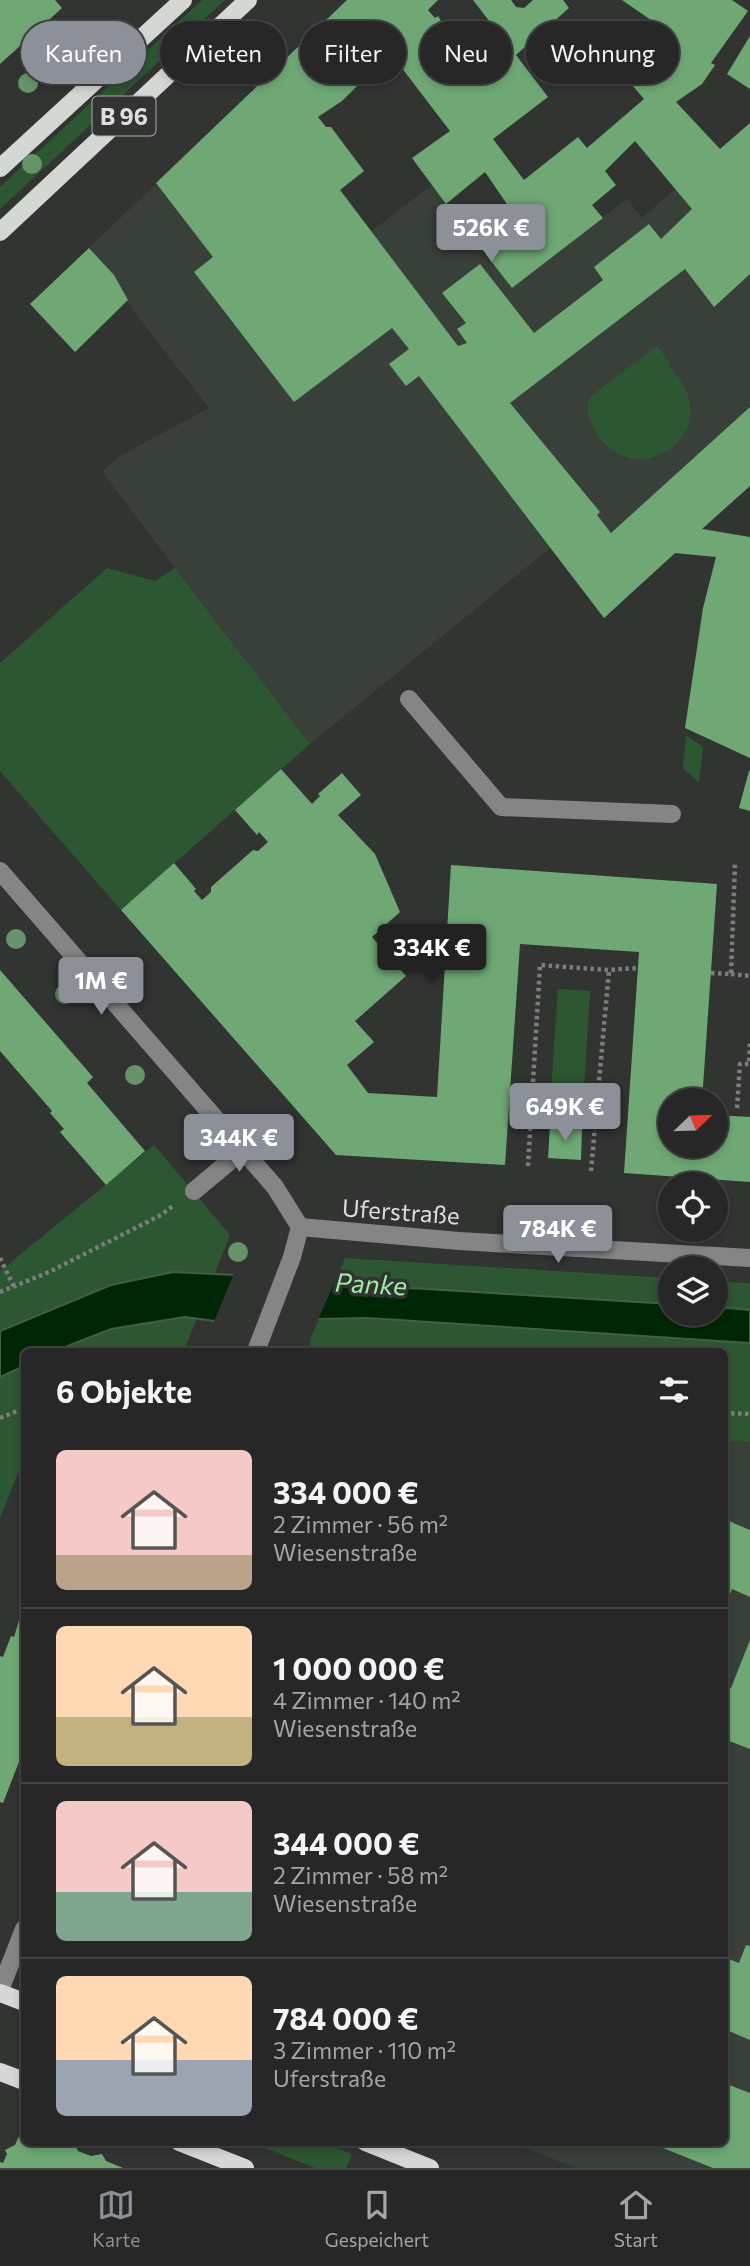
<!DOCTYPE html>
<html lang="de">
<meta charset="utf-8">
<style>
:root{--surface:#262726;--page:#2e2f2e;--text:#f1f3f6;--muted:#a4a5a7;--line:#424443;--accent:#8c9099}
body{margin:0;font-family:Commissioner,sans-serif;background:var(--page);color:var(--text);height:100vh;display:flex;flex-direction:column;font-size:26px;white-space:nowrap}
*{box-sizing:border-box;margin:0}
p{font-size:23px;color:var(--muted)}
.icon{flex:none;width:38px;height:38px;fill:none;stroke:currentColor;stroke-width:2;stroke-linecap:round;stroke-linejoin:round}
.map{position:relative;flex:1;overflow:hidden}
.panel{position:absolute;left:21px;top:1348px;width:707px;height:798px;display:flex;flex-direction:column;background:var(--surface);border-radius:10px;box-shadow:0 4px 10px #0003,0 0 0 2px var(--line)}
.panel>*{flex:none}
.guide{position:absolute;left:21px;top:21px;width:709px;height:63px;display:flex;gap:14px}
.needle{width:46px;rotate:67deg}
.tools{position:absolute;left:658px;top:1088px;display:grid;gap:14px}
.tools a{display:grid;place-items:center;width:70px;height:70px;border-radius:50%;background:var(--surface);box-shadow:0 4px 10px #0003,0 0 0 2px var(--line);font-size:35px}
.price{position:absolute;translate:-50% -60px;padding:0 16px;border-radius:7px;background:var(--accent);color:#fff;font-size:23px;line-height:46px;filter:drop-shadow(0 2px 4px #0008)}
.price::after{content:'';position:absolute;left:50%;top:42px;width:21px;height:16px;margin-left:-10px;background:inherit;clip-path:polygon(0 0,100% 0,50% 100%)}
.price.selected{background:#222;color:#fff}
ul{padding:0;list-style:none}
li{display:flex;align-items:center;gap:21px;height:175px;padding:0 35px}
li+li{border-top:2px solid var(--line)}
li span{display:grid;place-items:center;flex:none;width:196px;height:140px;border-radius:10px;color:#555}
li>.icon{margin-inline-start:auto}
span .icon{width:84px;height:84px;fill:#fffc;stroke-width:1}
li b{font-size:30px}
h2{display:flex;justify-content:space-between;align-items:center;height:84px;padding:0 35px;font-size:30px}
.pill{padding:0 24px;border-radius:32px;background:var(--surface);box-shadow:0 4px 10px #0003,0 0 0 2px var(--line);font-size:24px;line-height:63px}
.pill.selected{background:var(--accent);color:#fff}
.tab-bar{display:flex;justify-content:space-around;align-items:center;height:98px;border-top:2px solid var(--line);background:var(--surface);font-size:19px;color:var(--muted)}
.tab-bar a{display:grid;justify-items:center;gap:4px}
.tab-bar .selected{color:var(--accent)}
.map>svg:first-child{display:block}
</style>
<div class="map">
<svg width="750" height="2168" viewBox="0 0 750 2168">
<rect width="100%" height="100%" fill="#323432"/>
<g fill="#394039">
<path d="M259,85L372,231L432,185L512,288L627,199L642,218L750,123V486L604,618L550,548L310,744L102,472L118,457L209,408L132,309L114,275L89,248Z"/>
<path d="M725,1441L750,1442V2168H576L510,2142H724Z"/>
</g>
<g fill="#2d5632">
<path d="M202,0H225L0,209V187Z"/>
<path d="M657,346L669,361L668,366C735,430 635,498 596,432C589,420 585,410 590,397Z"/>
<path d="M107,568L155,581L175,568L310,744L121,910L0,771V663Z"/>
<path d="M686,735L703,747L699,783L683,768Z"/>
<path d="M558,989L590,991L583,1108L550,1106Z"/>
<path d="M154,1145L230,1235L184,1351H24V1458L0,1518V1271Z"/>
<path d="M345,1258L670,1278V1314H716V1281L750,1283V1442L725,1441L724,1351H309L311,1337Z"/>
<path d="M250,2142H321L352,2154L346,2168H315Z"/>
</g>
<path fill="#002705" stroke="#425e46" stroke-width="2" d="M173,1272L336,1280L346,1284L670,1304V1314H716V1307L750,1310V1343L368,1318L215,1321L185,1317L111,1329L55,1351H24V1366L0,1377V1331L111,1285Z"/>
<path fill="#323432" d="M235,1271L337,1277L317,1322L213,1324Z"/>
<g fill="#6fa875" fill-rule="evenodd">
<path d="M0,0H55L62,8L0,64Z"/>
<path d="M347,0H438L428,10L435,18L438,16L456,46L446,53L465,77H474L510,48L473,0H511L516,7L524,8L533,0H563L569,8L516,55L548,97L493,139L524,180L578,137L587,148L644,99L626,78L674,36L622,0H732L748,11L711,63L715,65L702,84L676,102L720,149L750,123V274L714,307L685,269L510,403L600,512L597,515L611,533L750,407V486L702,529L750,537V758L685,728L703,608L716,557L675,553L604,618L419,376L406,386L389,364L409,349L392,328L294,402L194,272L213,257L156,183ZM393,52L399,59L398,63L450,131L412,158L446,204L485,172L513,213L477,243L512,288L603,218L592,205L616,185L605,171L635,141L692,209L661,239L649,224L594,267L603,280L534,333L480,264L442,293L466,323L457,329L467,343L458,346L340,190L364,171L331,127H326L318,117L342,101L357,86L354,82Z"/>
<path d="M750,36V89L727,74Z"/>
<path d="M89,248L114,275L128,300L75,352L30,304Z"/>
<path d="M281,769L312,804L320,796L318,794L342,773L361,795L338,815L375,854L400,912L372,937L406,976L355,1021L374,1042L347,1065L368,1093L437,1097L451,865L717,884L702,1101H670V1146H716V1115L750,1117V1182L624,1173L639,952L520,944L505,1165L336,1155L121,910L174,863L196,889L194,891L202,900L211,892V887L253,850L258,851L268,842L259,832L257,835L235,810Z"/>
<path d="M749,771H750V811L739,808Z"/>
<path d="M0,970L93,1077L87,1083L145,1151L106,1185L60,1132L64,1129L50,1113L52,1111L0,1051Z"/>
<path d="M550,1126L582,1128L581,1160L548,1158Z"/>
<path d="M724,1519L750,1530V1597L732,1589L725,1608Z"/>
<path d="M24,1604V1749L3,1803L0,1802V1656L3,1657L11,1636L14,1637Z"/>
<path d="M750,1640V1749L724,1739V1685L731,1688Z"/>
<path d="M746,1945L750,1946V2040L724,2029V1957L739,1963Z"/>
<path d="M724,2083L750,2093V2168H713L648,2142H724Z"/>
<path d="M19,2136L24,2138V2142L64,2145L73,2142L78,2151L91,2156L102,2154L106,2161L123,2168H0V2162L3,2163L7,2154L5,2150L15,2145Z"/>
</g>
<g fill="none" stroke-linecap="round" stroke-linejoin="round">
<g stroke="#7c7e7c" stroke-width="4.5" stroke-dasharray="3.5 3.5" stroke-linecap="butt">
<path d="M711,973L731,974L735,863"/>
<path d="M731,974L750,976"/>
<path d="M737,1108L740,1064H749L750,1041"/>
<path d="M532,1109L593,1115"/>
<path d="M528,1166L540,965L609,970L638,968"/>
<path d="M591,1171L609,970"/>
<path d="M0,1258L14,1287"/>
<path d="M0,1292L49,1272L161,1215L174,1205"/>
<path d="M140,1351H141"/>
<path d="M724,1413L750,1414"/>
<path d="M0,1418L24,1408"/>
</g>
<g stroke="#848584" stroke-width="18">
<path d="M409,699L501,807L672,814"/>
<path d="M0,871L275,1187L300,1227L292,1257L256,1351"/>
<path d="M194,1191L243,1150"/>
<path d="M300,1227L459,1241L750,1258"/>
<path d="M0,1990L24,1929"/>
</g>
<g stroke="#d4d7d4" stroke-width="18">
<path d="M0,168L183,0"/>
<path d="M0,232L248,0"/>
<path d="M0,1993L24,2002"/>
<path d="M0,2072L24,2081"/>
<path d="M179,2142L245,2168"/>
<path d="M365,2142L430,2168"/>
</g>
</g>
<g fill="#67936b">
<circle cx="62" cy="52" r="10"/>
<circle cx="28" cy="83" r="10"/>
<circle cx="32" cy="164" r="10"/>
<circle cx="16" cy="939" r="10"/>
<circle cx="65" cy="994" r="10"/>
<circle cx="135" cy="1075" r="10"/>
<circle cx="204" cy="1150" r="10"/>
<circle cx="238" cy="1252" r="10"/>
</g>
<g text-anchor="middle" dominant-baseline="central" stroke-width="7" stroke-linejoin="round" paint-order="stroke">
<rect fill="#323432" stroke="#aaabaa" stroke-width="2" x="92.5" y="96.5" width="63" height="39" rx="5"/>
<g font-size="23" font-weight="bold" fill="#dddedd">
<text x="124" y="116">B 96</text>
</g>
<g font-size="24" fill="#dddedd" stroke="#323432">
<text transform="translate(401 1211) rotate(4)">Uferstraße</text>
</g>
<g font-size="26" font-style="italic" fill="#9feea7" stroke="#323432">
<text transform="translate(371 1283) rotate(3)">Panke</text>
</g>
</g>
</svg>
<div class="tools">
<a><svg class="needle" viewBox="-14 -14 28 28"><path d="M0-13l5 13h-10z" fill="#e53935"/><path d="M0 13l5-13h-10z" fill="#a4a5a7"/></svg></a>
<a><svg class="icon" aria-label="locate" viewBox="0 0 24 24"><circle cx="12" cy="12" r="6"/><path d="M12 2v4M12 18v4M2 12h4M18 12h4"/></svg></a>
<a><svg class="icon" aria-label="layers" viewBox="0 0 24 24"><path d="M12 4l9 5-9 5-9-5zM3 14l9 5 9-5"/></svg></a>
</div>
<b class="price" style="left:491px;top:264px">526K €</b>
<b class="price selected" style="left:432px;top:984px">334K €</b>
<b class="price" style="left:101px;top:1017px">1M €</b>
<b class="price" style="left:565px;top:1143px">649K €</b>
<b class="price" style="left:239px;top:1174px">344K €</b>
<b class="price" style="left:558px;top:1265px">784K €</b>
<div class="guide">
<a class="pill selected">Kaufen</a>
<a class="pill">Mieten</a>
<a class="pill">Filter</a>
<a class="pill">Neu</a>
<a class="pill">Wohnung</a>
</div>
<section class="panel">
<h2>6 Objekte<svg class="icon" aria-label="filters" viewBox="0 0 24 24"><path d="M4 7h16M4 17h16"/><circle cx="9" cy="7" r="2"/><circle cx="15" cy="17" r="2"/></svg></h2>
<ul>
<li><span style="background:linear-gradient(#f6c9c9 75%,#b9a48a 0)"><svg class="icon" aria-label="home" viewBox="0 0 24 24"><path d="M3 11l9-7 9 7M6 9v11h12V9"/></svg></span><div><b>334 000 €</b><p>2 Zimmer · 56 m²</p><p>Wiesenstraße</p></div></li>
<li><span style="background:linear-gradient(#ffd9b3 65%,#c2b280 0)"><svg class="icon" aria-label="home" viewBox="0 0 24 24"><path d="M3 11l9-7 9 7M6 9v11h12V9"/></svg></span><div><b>1 000 000 €</b><p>4 Zimmer · 140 m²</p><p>Wiesenstraße</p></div></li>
<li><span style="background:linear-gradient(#f6c9c9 65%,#7fa58c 0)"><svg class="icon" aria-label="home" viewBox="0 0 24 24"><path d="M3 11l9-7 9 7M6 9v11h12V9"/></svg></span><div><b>344 000 €</b><p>2 Zimmer · 58 m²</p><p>Wiesenstraße</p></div></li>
<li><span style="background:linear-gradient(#ffd9b3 60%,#9aa5b1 0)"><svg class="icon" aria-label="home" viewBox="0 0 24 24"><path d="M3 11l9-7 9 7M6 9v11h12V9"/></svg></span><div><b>784 000 €</b><p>3 Zimmer · 110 m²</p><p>Uferstraße</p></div></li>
</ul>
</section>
</div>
<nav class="tab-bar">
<a class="selected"><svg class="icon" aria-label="map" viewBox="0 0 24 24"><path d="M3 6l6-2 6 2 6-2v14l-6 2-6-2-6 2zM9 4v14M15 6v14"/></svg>Karte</a>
<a><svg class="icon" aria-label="saved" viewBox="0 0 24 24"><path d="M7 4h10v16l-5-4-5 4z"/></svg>Gespeichert</a>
<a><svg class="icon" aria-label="home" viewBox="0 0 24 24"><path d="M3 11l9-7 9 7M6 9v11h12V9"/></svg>Start</a>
</nav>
